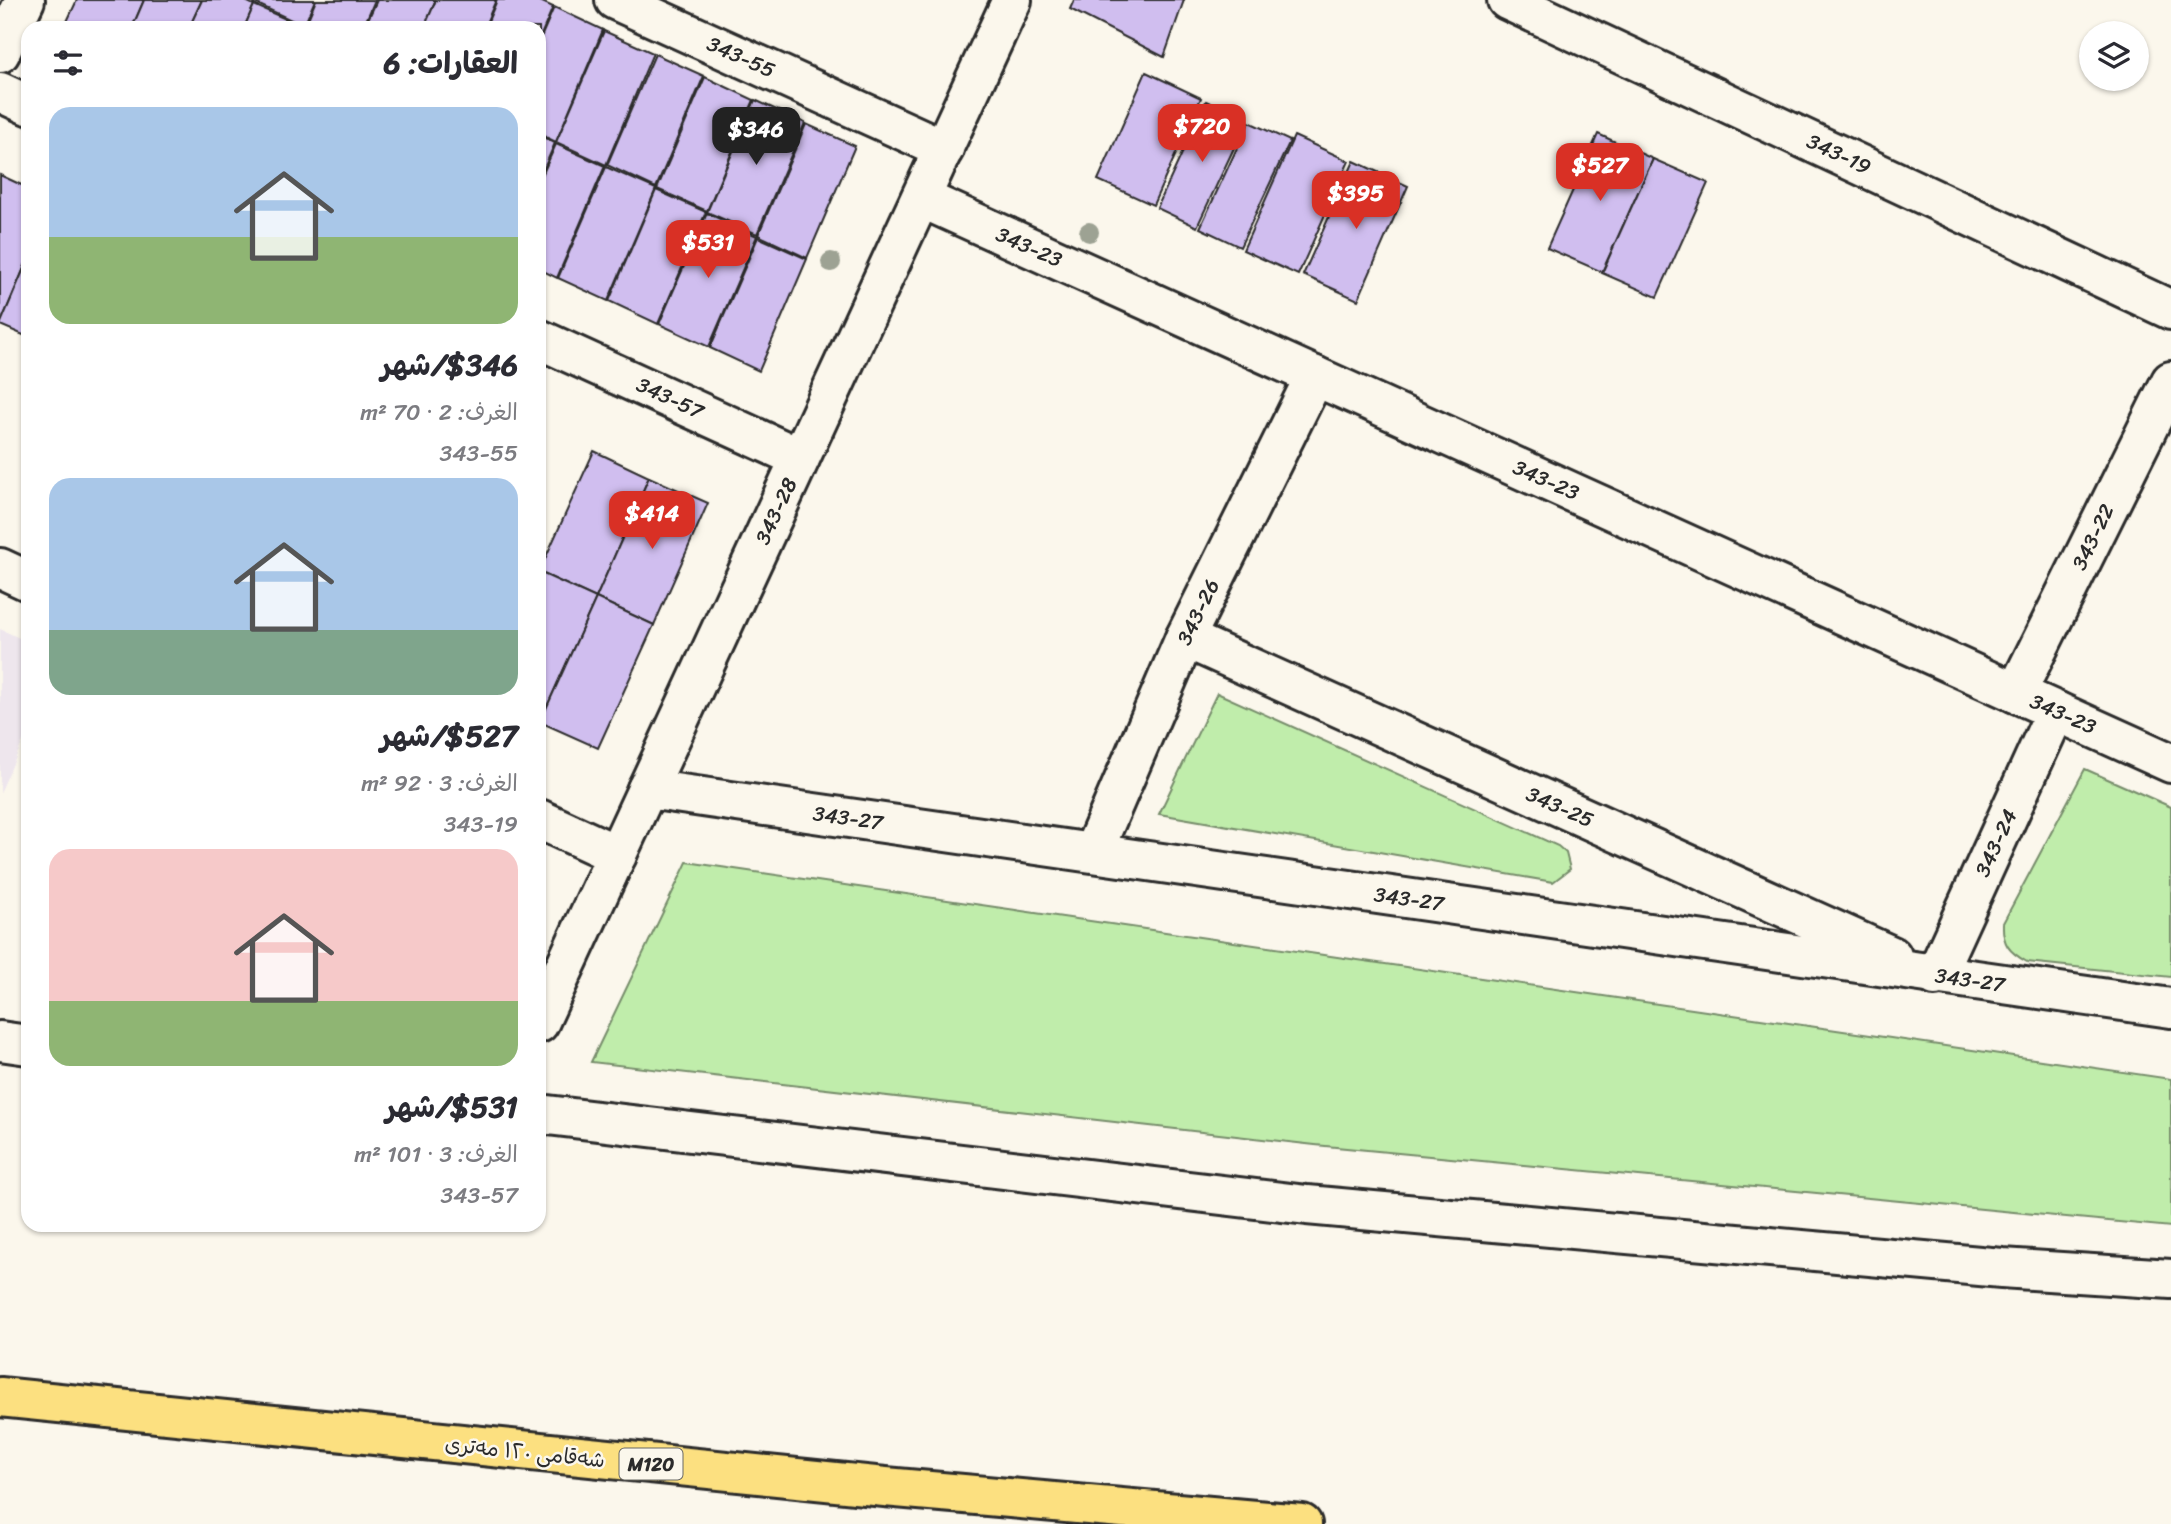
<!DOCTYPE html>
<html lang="ar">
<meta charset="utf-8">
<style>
:root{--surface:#fff;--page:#f7f7f7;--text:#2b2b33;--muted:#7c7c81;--accent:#d93025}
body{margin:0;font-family:Sriracha,"Playpen Sans Arabic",sans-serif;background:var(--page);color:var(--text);direction:rtl;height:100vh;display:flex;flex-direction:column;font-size:26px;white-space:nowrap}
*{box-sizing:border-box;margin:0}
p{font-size:23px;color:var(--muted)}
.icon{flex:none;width:38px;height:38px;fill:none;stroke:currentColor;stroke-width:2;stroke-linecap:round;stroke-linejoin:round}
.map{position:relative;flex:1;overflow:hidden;direction:ltr}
.side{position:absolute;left:21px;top:21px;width:525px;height:1211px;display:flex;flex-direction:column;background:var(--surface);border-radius:21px;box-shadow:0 2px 5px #0004;direction:rtl}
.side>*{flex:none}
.fabs{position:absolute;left:2079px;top:21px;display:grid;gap:14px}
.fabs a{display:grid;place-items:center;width:70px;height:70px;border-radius:50%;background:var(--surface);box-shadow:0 2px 5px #0004;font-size:35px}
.price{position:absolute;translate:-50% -60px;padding:0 16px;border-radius:14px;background:var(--accent);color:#fff;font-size:23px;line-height:46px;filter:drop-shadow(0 2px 4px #0008)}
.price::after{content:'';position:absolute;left:50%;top:42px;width:21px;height:16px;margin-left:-10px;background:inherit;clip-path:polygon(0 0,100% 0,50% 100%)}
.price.on{background:#222;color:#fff}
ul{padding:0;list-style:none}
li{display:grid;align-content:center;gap:14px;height:371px;padding:0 28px}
li span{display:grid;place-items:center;height:217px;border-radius:21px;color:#555}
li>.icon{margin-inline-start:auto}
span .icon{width:126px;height:126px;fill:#fffc;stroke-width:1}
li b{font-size:30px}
h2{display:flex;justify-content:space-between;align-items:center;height:84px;padding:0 28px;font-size:30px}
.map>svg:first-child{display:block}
</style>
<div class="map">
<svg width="2171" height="1524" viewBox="0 0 2171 1524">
<rect width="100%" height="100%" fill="#fbf7ec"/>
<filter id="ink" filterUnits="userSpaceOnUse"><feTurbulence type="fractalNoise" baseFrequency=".0143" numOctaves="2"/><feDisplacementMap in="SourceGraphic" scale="14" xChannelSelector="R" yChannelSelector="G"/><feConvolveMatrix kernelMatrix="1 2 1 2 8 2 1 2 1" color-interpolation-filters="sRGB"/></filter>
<g filter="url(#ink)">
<path fill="#eee6ed" d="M0,629L28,642V730L0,793Z"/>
<g fill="#c0edab" stroke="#768c6b" stroke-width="2">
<path d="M1217,693L1558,846L1566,853L1570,869L1553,882L1159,814Z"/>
<path d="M2085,769L2171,807V977L2027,962C2009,952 2002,944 2003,923Z"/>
<path d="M687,862L2171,1079V1227L1315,1145L591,1062Z"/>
</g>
<g fill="#d0beef" stroke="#2b2b2b" stroke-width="2">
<path d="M77,0H144L132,28H64Z"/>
<path d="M144,0H202L189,28H132Z"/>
<path d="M202,0H244L254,5L244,28H189Z"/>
<path d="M256,0H315L304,26L255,3Z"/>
<path d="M316,0H375L363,28H310L305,26Z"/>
<path d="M377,0H436L424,28H364Z"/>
<path d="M436,0H496L484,28H424Z"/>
<path d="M497,0H538L553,7L539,40V28H485Z"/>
<path d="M1074,0H1184L1164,57L1070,9Z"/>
<path d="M254,5L304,27L303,28H244Z"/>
<path d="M554,7L603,30L556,142L539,134V42Z"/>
<path d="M604,31L653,53L606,165L556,142Z"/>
<path d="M655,54L704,76L656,188L607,165Z"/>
<path d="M1146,72L1201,98L1153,205L1098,180Z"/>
<path d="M705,77L754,100L707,211L657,189Z"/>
<path d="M755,100L805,123L757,234L707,212Z"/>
<path d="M1206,101L1247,120L1197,227L1157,208Z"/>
<path d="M1249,122L1290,141L1240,247L1200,228Z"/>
<path d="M806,124L855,146L807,258L758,235Z"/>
<path d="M1598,134L1653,159L1602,272L1547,248Z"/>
<path d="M539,135L555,143L539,180Z"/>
<path d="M1294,136L1349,161L1298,275L1243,250Z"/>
<path d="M556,144L605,166L557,278L539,269V182Z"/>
<path d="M1653,159L1708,183L1657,297L1602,273Z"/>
<path d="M1354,161L1408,186L1358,300L1303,275Z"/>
<path d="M606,167L656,189L608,301L558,278Z"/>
<path d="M0,175L28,188V259L0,325Z"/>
<path d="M656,190L706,212L658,324L609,301Z"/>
<path d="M707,213L757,236L709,347L659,324Z"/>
<path d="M758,237L807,259L759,371L710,348Z"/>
<path d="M28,259V337L0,325Z"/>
<path d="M594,451L649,477L596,598L539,572Z"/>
<path d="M649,477L708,503L654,625L596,598Z"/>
<path d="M539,572L596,598L540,722L539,721Z"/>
<path d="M596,598L654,625L598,748L540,722Z"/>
</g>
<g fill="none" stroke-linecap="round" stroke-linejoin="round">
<defs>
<g id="minor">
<path d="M615,0L944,149"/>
<path d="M1507,0L2171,310"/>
<path d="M0,53L25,0"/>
<path d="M0,92L28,105"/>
<path d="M921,198L2171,763"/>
<path d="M539,339L800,458"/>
<path d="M0,568L28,581"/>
<path d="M1185,638L1892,956"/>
<path d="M2016,693L2171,381"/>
<path d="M647,789L2171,1008"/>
<path d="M539,819L617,855"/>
<path d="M1093,852L1185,638L1315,376"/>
<path d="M1935,976L2056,711"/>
<path d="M539,1023L1012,0"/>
<path d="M0,1041L28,1045"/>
<path d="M539,1114L1307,1205L2002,1268L2171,1279"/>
</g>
<path id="highway" d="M0,1397L885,1487L1302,1524"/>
</defs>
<use href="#minor" stroke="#2b2b2b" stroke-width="44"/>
<use href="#highway" stroke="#2b2b2b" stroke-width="44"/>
<use href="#minor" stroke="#fbf7ec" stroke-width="38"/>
<use href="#highway" stroke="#fce080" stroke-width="38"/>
</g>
<g fill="#9da293">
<circle cx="1089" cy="232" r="10"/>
<circle cx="831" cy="262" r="10"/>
</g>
</g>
<g text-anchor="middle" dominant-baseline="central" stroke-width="5" stroke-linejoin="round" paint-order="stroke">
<rect fill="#fbf7ec" stroke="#696865" stroke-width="2" x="619.5" y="1448.5" width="63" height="31" rx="5"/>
<g font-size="19" font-weight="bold" fill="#2b2b2b">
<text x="651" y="1464">M120</text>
</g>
<g font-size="21" fill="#2b2b2b" stroke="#fbf7ec">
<text transform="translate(741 57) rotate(24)">343-55</text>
<text transform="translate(1839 154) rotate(25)">343-19</text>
<text transform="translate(1029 247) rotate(24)">343-23</text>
<text transform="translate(670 398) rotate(25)">343-57</text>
<text transform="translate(1546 480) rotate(24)">343-23</text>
<text transform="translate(776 511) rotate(-65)">343-28</text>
<text transform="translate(2093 537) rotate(-64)">343-22</text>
<text transform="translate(1198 612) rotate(-64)">343-26</text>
<text transform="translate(2063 714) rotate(24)">343-23</text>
<text transform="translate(1560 807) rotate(24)">343-25</text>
<text transform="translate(848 818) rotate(8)">343-27</text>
<text transform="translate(1996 843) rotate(-65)">343-24</text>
<text transform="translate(1409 899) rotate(8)">343-27</text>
<text transform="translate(1970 980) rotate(8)">343-27</text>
<text transform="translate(525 1452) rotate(6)">شەقامی ١٢٠ مەتری</text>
</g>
</g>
</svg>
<div class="fabs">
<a><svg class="icon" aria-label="layers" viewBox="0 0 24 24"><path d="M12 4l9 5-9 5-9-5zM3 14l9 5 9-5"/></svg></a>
</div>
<b class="price" style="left:1202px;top:164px">$720</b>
<b class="price on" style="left:756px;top:167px">$346</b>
<b class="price" style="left:1600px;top:203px">$527</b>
<b class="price" style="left:1356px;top:231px">$395</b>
<b class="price" style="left:708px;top:280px">$531</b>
<b class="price" style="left:652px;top:551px">$414</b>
<section class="side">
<h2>العقارات: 6<svg class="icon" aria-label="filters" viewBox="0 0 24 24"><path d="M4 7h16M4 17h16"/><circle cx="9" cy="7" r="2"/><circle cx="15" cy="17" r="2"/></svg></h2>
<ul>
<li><span style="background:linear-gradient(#a9c7e8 60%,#8fb573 0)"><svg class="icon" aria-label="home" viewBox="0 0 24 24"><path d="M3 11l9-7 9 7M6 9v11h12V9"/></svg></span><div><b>$346/شهر</b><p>الغرف: 2 · 70 m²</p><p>343-55</p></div></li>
<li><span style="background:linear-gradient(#a9c7e8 70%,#7fa58c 0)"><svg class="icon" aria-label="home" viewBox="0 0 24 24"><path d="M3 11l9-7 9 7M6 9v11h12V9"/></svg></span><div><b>$527/شهر</b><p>الغرف: 3 · 92 m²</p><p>343-19</p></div></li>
<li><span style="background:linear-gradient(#f6c9c9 70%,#8fb573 0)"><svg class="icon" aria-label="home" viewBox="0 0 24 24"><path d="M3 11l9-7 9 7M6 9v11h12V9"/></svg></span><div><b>$531/شهر</b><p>الغرف: 3 · 101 m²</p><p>343-57</p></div></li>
</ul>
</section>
</div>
